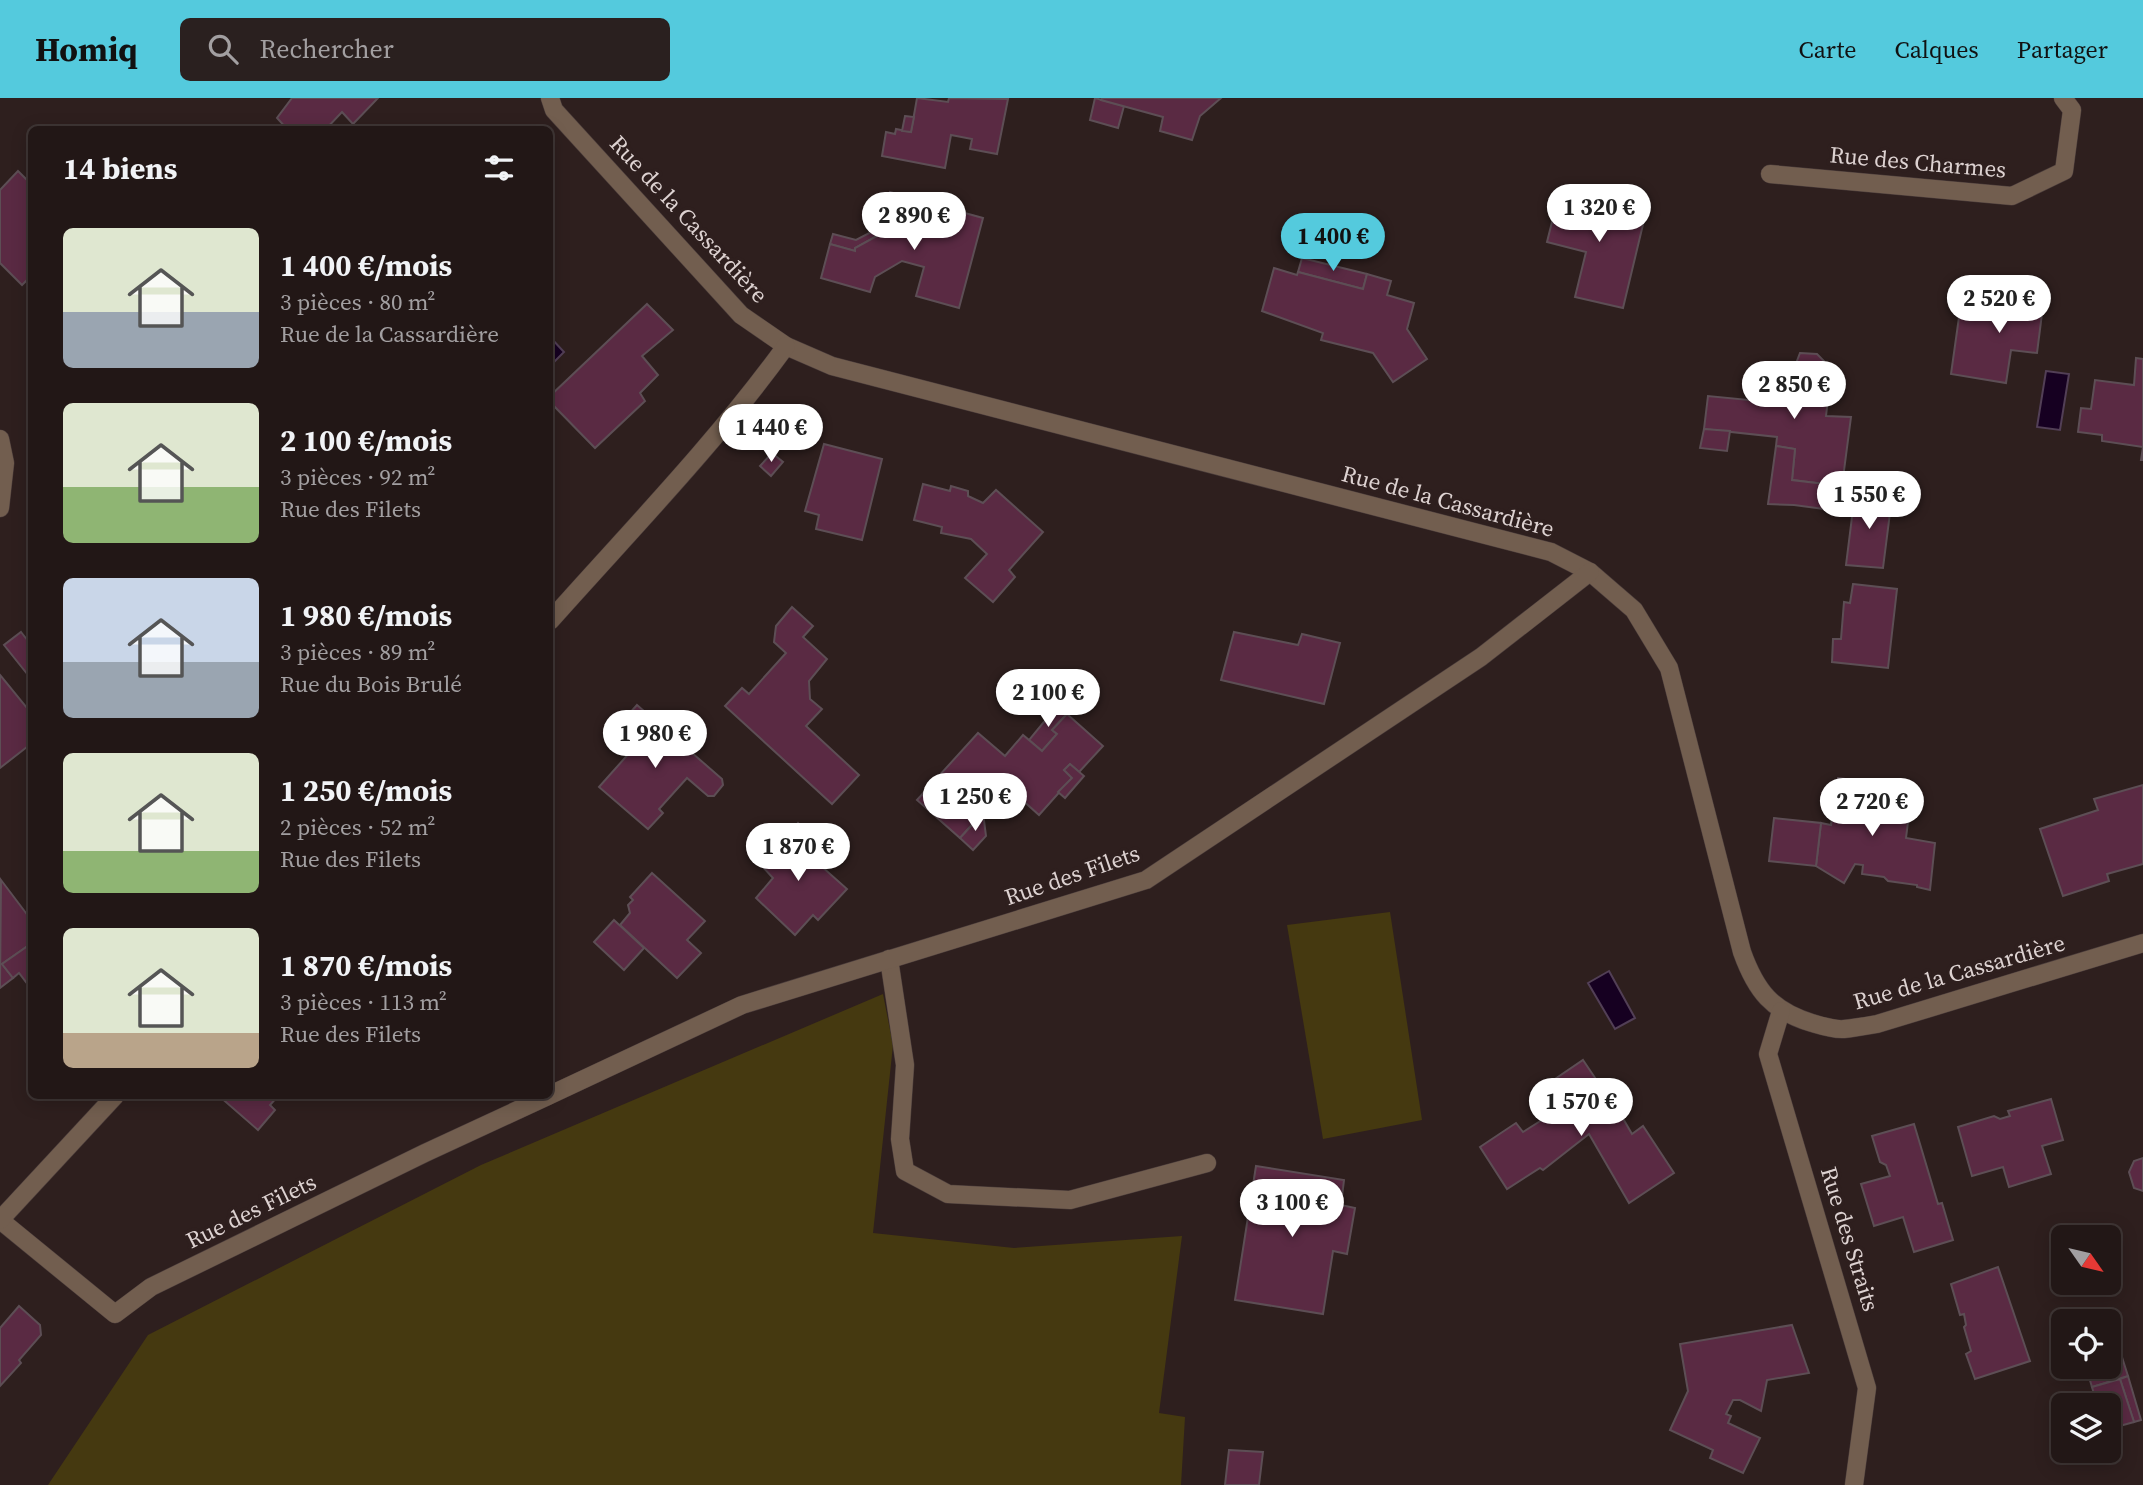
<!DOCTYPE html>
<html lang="fr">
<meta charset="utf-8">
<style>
:root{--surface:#221716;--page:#2a201f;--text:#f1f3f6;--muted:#a29fa1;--line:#3f3635;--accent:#54cadd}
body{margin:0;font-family:"Source Serif 4",serif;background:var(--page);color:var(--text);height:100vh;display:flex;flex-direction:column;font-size:26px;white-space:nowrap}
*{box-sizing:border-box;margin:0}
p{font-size:23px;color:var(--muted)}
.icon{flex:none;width:38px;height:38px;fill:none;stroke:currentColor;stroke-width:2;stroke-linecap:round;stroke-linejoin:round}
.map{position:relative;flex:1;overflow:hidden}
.details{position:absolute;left:28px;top:28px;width:525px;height:973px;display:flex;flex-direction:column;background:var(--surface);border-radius:10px;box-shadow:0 4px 18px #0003,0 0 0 2px var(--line)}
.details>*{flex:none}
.needle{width:46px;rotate:124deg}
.tools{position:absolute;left:2051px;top:1127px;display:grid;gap:14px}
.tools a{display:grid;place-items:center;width:70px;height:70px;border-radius:10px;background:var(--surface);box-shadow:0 4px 18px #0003,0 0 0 2px var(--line);font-size:35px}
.price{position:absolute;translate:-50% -60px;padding:0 16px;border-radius:24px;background:#fff;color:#222;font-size:23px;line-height:46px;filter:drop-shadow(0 2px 4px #0008)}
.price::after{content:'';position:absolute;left:50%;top:42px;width:21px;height:16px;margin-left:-10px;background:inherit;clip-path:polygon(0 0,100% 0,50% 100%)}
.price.current{background:var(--accent);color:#111}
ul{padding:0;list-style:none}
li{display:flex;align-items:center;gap:21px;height:175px;padding:0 35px}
li span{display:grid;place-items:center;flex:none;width:196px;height:140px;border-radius:10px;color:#555}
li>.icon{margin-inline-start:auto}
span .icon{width:84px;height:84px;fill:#fffc;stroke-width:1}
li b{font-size:30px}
h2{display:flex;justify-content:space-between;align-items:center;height:84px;padding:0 35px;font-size:30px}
header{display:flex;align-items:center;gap:42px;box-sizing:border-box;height:98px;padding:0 35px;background:var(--accent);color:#111}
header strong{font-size:33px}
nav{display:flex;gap:38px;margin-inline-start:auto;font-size:24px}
.search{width:490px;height:63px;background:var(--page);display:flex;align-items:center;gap:18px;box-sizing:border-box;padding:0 24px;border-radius:10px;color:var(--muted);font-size:26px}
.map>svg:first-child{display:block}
</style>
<header>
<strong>Homiq</strong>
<div class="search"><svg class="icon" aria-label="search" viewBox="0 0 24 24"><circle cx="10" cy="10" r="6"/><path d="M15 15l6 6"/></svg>Rechercher</div>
<nav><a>Carte</a><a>Calques</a><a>Partager</a></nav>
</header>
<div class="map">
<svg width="2143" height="1387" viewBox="0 0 2143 1387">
<rect width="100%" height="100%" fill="#2e1f1e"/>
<g fill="#453910">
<path d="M1390,814L1422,1022L1323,1041L1287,827Z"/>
<path d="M883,896L893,947L873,1135L1014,1150L1182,1138L1159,1315L1185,1319L1181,1387H48L148,1237L481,1067Z"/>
</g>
<g fill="#160021" stroke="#523f56" stroke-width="2">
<path d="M550,239L564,254L550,268Z"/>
<path d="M2046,273L2069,276L2060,332L2037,329Z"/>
<path d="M1609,873L1635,920L1615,931L1588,885Z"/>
</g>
<g fill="#5a2a43" stroke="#5d4e55" stroke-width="2">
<path d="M292,0H378L353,26L342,14L325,32H288L277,20Z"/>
<path d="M917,0L948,4L949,0L1008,1L997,56L970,51L972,41L951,37L945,70L882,58L886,34L895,36L896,31L911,34Z"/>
<path d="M1095,0L1124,8L1118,30L1090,22Z"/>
<path d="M1102,0H1221L1200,18L1192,42L1160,33L1163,19L1101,2Z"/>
<path d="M905,18L914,19L911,34L902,33Z"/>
<path d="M18,73L32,87V177L22,187L0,165V92Z"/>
<path d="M1560,92L1646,114L1623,210L1575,199L1586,154L1547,144Z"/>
<path d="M890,94L914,101L912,110L894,104L886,133L855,150V153L830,146L833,136L856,142L881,129Z"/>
<path d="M914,101L983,120L959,210L916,198L924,169L902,163L875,179L870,194L821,180L830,146L855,153V150L886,133L894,104L912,110Z"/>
<path d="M1302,160L1367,176L1363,191L1298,174Z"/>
<path d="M1274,170L1297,177L1298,174L1363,191L1367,176L1391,183L1387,197L1414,205L1407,231L1427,261L1393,284L1373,255L1321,242L1323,235L1262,213Z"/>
<path d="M2022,189L2045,192L2037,255L2011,252L2006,285L1951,276L1959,219L1986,222L1990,191L2021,195Z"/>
<path d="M647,206L673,232L642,258L658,277L640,295L645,303L595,350L550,304V298Z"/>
<path d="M1800,255L1817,256L1824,263L1823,273L1839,274L1835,302L1828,301L1826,318L1851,319L1842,388L1792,382L1795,351L1776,348L1777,339L1704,331L1708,298L1779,305L1785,267L1795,268Z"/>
<path d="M2136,260L2143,261V362H2141L2143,349L2102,343V337L2078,334L2081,310L2091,311L2095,282L2134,287Z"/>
<path d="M1704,331L1730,333L1727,353L1700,350Z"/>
<path d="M824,346L882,361L862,442L816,431L819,417L805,413Z"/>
<path d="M1776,348L1795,351L1792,382L1842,388L1839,413L1794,407L1768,406Z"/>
<path d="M772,355L783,364L771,378L760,368Z"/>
<path d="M923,386L950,393L951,388L968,393V398L983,405L996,392L1043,434L1009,472L1015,479L993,504L965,480L987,456L971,441L941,435L942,429L914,422Z"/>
<path d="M1855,395L1892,399L1883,470L1846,467Z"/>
<path d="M1853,486L1897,491L1888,570L1832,564L1833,541H1841L1844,504L1850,505Z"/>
<path d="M792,509L813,528L803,539L827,561L809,583L810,601L822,611L806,628L859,677L832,706L725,608L742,590L749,596L786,555L774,544L776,528Z"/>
<path d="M21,534L32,548V582L4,547Z"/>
<path d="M1234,534L1298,547L1302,536L1340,545L1324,606L1221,582Z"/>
<path d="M0,577L32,616V645L0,670Z"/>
<path d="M637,607L722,681L723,687L714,698H708L687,680L659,711L663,715L648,731L599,689L640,643L620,626Z"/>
<path d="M1057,608L1067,616L1052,632L1057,636L1042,653L1029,642Z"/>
<path d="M1067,616L1103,648L1079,674L1070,666L1064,672L1072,680L1039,717L1010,691L999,689L989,695L993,703L960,740L917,702L978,635L1005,658L1023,637L1042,653L1057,636L1052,632Z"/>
<path d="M1070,666L1084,678L1065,700L1058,694L1072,680L1064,672Z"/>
<path d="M1838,680L1891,687L1887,712L1909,716L1906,740L1935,745L1930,792L1917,789V787L1888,783L1884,779L1862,776L1863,767L1855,766L1844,785L1816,768L1821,725L1831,727Z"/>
<path d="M2143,687V766L2107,776L2109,783L2063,798L2040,731L2098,712L2094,701Z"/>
<path d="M983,715L986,738L973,752L960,740Z"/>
<path d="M1774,720L1821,725L1816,768L1769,763Z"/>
<path d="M798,725L813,740L802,751L847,791L818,822L813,817L795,837L756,800L773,780L761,767Z"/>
<path d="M652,775L705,823L687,842L701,855L677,880L620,827L630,815L628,807L633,802L630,799Z"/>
<path d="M1,782L32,823V845L2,866L13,880L0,890Z"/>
<path d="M614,822L644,850L624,872L594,844Z"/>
<path d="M32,845V892L19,875L13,880L2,866Z"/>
<path d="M1583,962L1610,1002L1617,998L1625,1011L1621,1017L1632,1036L1643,1028L1674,1075L1629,1105L1589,1036L1543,1072L1540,1070L1507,1091L1480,1049L1516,1025L1523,1034L1567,1006L1552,983Z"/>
<path d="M219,998H278L270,1007L275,1012L258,1032Z"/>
<path d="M2051,1001L2063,1042L2042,1048L2051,1076L2009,1089L2003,1069L1972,1078L1958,1029L1994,1018L2000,1021L2010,1018L2008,1013Z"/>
<path d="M1914,1026L1938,1106L1942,1105L1953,1142L1914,1154L1903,1119L1874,1128L1861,1086L1890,1078L1886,1067L1880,1064L1872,1038Z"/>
<path d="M2143,1060V1093L2134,1090L2129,1074L2134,1063Z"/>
<path d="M1256,1068L1344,1082L1341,1107L1355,1110L1347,1156L1333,1153L1323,1216L1235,1202Z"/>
<path d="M1998,1169L2030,1263L1975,1281L1966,1256L1971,1253L1964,1229L1966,1227L1964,1216L1960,1217L1951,1186Z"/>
<path d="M19,1208L40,1227L41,1237L19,1262L21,1265L0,1288V1230Z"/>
<path d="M1792,1227L1809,1275L1767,1282L1761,1313L1740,1302H1733L1726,1316L1731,1318L1728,1325L1760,1340L1743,1375L1710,1360L1713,1352L1670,1332L1688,1293L1680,1246Z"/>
<path d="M2121,1256L2128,1278L2092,1289L2086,1269H2109V1259Z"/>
<path d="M2128,1278L2141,1322L2134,1324L2120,1281Z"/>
<path d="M2120,1281L2134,1324L2109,1331V1307H2097L2092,1289Z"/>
<path d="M1229,1352L1263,1354L1259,1387H1225Z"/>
</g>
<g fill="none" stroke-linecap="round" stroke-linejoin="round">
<defs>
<g id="minor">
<path d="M550,0L554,12L741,217L786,248L832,268L1551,454L1590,474L1634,512L1669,570L1742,854C1756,893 1772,913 1812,925C1822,928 1834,932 1844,931C1855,930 1866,928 1877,926L2143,845"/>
<path d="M1770,76L2012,98L2064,73L2072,12L2063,0"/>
<path d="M0,341L5,365L0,410"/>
<path d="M550,523C630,433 715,346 786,248"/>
<path d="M889,861L905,967L900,1041L905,1073L948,1096L1070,1102L1207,1065"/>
<path d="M1781,913L1768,956L1867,1290L1854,1387"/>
<path d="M550,997L742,907L1146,782L1481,559L1590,474"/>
<path d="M0,1122L115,1216L151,1189L425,1055L548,998"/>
<path d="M0,1122L115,998"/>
</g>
</defs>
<use href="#minor" stroke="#4a3c3b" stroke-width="19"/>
<use href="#minor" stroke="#725e4f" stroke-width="18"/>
</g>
<g text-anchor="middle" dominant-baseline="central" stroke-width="7" stroke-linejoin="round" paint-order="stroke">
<g font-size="23" fill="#ddd2d1" stroke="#2e1f1e">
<text transform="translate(1918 64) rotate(5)">Rue des Charmes</text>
<text transform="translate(689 121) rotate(47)">Rue de la Cassardière</text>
<text transform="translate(1448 403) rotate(15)">Rue de la Cassardière</text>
<text transform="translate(1072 777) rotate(-19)">Rue des Filets</text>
<text transform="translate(1959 874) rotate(-16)">Rue de la Cassardière</text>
<text transform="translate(251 1113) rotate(-26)">Rue des Filets</text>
<text transform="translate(1850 1141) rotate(73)">Rue des Straits</text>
</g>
</g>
</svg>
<div class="tools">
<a><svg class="needle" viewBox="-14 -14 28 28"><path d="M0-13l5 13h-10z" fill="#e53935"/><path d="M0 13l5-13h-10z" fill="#a29fa1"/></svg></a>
<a><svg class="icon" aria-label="locate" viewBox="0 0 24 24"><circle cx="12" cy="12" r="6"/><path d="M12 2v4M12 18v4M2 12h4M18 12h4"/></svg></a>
<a><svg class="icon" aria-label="layers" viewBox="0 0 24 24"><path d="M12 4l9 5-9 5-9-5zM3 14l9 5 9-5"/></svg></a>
</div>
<b class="price" style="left:1599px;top:146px">1 320 €</b>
<b class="price" style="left:914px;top:154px">2 890 €</b>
<b class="price current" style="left:1333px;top:175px">1 400 €</b>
<b class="price" style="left:1999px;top:237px">2 520 €</b>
<b class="price" style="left:1794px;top:323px">2 850 €</b>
<b class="price" style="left:771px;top:366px">1 440 €</b>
<b class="price" style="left:1869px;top:433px">1 550 €</b>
<b class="price" style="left:1048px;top:631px">2 100 €</b>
<b class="price" style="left:655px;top:672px">1 980 €</b>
<b class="price" style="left:975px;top:735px">1 250 €</b>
<b class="price" style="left:1872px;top:740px">2 720 €</b>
<b class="price" style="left:798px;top:785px">1 870 €</b>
<b class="price" style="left:1581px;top:1040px">1 570 €</b>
<b class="price" style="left:1292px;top:1141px">3 100 €</b>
<section class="details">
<h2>14 biens<svg class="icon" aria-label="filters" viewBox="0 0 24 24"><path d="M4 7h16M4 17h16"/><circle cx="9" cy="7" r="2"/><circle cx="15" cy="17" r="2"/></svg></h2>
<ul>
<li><span style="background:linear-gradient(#dfe7d0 60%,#9aa5b1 0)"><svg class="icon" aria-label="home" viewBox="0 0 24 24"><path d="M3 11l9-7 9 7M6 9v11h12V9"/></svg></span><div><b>1 400 €/mois</b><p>3 pièces · 80 m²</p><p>Rue de la Cassardière</p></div></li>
<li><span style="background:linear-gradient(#dfe7d0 60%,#8fb573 0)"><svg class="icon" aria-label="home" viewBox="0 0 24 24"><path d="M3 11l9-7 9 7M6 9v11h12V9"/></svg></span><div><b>2 100 €/mois</b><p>3 pièces · 92 m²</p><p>Rue des Filets</p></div></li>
<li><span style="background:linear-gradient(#c9d6e8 60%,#9aa5b1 0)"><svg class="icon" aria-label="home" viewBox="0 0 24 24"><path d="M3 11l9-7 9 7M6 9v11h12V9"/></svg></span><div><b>1 980 €/mois</b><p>3 pièces · 89 m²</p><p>Rue du Bois Brulé</p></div></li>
<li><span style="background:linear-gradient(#dfe7d0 70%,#8fb573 0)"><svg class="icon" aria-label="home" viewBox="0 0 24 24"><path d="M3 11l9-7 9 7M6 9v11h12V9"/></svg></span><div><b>1 250 €/mois</b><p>2 pièces · 52 m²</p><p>Rue des Filets</p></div></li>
<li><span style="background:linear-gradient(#dfe7d0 75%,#b9a48a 0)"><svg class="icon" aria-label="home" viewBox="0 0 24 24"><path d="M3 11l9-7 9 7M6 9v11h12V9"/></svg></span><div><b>1 870 €/mois</b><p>3 pièces · 113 m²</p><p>Rue des Filets</p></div></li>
</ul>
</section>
</div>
